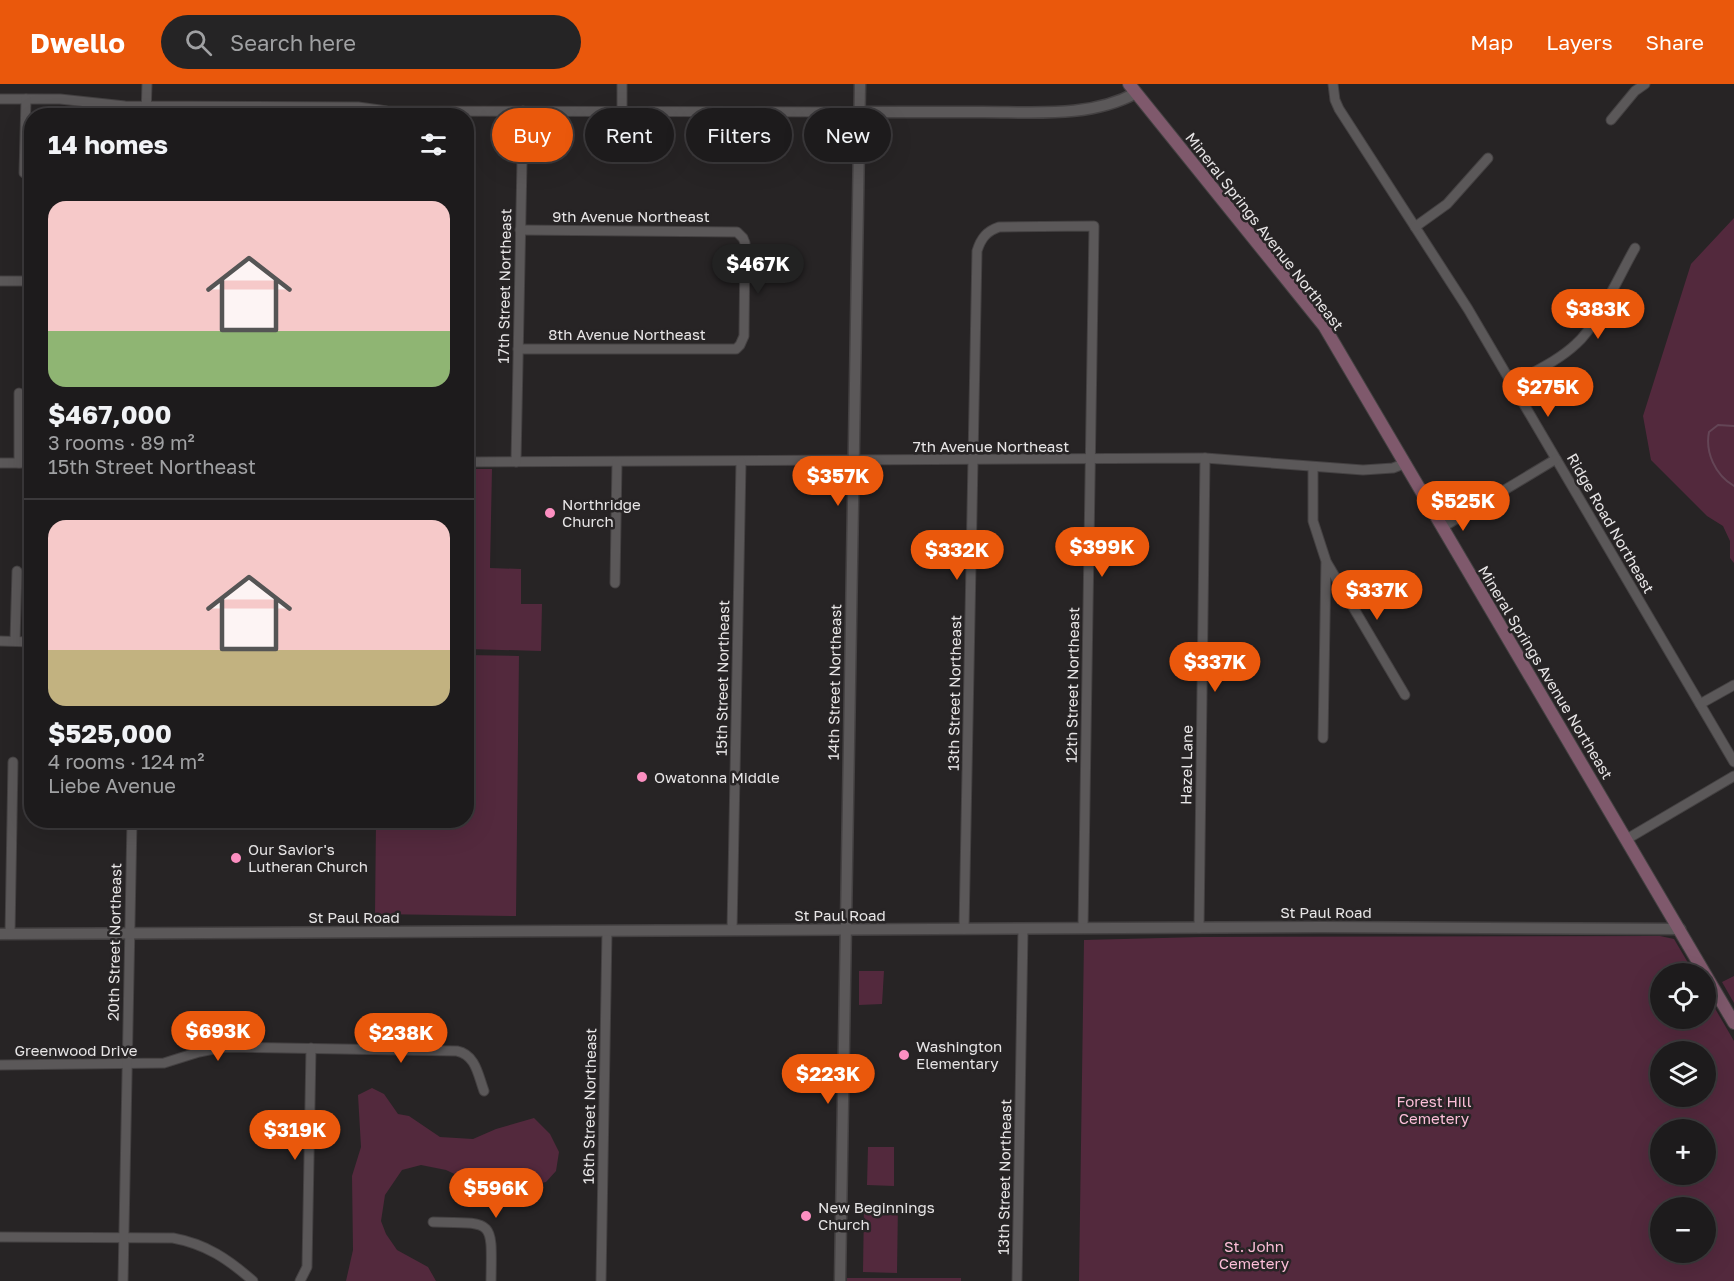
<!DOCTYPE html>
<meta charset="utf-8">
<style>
:root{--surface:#1d1b1c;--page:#252425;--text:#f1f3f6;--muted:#a0a1a3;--line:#3b393b;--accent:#ea580c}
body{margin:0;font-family:"Golos Text",sans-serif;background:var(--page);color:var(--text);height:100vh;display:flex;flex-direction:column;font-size:22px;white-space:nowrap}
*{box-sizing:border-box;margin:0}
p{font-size:20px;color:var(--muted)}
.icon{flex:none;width:33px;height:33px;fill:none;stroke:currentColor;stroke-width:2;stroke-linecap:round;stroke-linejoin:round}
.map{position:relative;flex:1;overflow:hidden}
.drawer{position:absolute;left:24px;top:24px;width:450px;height:720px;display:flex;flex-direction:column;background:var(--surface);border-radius:24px;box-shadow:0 6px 24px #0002,0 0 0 2px var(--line)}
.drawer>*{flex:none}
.hud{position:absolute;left:492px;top:24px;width:570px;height:54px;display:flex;gap:12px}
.buttons{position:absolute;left:1650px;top:879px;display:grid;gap:12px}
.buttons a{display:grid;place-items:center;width:66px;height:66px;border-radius:50%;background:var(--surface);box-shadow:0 6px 24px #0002,0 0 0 2px var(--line);font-size:30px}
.price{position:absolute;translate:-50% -51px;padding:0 14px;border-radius:21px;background:var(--accent);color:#fff;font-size:20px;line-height:39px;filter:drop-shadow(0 2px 3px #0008)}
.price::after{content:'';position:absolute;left:50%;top:36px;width:18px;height:14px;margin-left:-9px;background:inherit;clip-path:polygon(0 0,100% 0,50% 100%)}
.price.current{background:#222;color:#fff}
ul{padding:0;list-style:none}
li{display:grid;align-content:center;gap:12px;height:318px;padding:0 24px}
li+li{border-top:2px solid var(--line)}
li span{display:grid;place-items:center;height:186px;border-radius:18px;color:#555}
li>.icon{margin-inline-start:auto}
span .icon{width:108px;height:108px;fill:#fffc;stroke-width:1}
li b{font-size:26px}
h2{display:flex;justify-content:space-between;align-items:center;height:72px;padding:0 24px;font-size:26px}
.pill{padding:0 21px;border-radius:27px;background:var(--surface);box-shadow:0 6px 24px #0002,0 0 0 2px var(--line);font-size:21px;line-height:54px}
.pill.current{background:var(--accent);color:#fff}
header{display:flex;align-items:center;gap:36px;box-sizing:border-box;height:84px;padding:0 30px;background:var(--accent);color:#fff}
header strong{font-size:28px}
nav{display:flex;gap:33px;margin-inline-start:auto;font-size:21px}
.search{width:420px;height:54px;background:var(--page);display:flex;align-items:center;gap:15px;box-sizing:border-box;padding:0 21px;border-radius:33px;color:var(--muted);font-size:22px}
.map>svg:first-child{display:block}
</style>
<header>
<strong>Dwello</strong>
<div class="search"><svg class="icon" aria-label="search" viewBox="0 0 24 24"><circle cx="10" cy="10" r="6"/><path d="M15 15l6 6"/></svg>Search here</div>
<nav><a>Map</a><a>Layers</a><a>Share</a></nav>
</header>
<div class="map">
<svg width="1734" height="1197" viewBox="0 0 1734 1197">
<rect width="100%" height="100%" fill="#272425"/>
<g fill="#53293d" fill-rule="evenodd">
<path d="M1734,134V479L1730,474V457L1723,442L1707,432L1651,376L1643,332L1691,180Z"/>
<path d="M467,385H492L490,484L521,485V520H542L541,567L467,565Z"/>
<path d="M467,571L519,572L516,832L375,830L376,737L466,736Z"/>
<path d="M1660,852L1674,855L1694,889L1660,890V934H1706V909L1734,957V1197H1079L1084,856L1201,853ZM1660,968H1706V1012H1660ZM1660,1046H1706V1090H1660ZM1660,1124H1706V1168H1660Z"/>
<path d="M859,887H884L882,920L859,921Z"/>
<path d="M1734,892V919L1722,898Z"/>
<path d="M372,1004L384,1010L398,1030L409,1032L440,1053L473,1055L496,1045L534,1034L550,1050L559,1068L556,1087L546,1098L527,1102L476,1100L446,1086L421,1081L402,1086L385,1111L381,1137L386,1150L397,1166L428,1183L436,1197H346L353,1166L352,1092L361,1063L358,1011Z"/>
<path d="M868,1063H894V1102L867,1101Z"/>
<path d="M898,1119L897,1189L863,1188L864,1120Z"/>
<rect x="847" y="1194" width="114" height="3"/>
</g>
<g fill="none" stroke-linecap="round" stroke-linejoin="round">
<path stroke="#644556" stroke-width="2" d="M1734,342L1718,341L1709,348C1705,368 1715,391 1734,402"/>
<defs>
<g id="minor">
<path d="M1333,0L1335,16L1339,25L1468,225L1734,678"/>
<path d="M0,15H60L125,22L358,23L387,27L859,28"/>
<path d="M622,27V0"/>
<path d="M146,32L147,0"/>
<path d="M1611,36L1635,7L1645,0"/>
<path d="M24,89L26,15"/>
<path d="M1415,143L1447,120L1488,74"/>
<path d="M0,197H32"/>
<path d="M518,265H736L740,261L744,252L745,159L743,154L737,148L520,146"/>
<path d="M1512,300C1533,288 1558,277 1576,260C1597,242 1620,190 1635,164"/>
<path d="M466,378L1205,374L1363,386L1393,384L1406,379"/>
<path d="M516,378L523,27"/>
<path d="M0,379H32"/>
<path d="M19,379V309"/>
<path d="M1313,383V437L1326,477L1323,654"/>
<path d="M1443,443L1556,375"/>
<path d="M1327,479L1405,611"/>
<path d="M615,499L617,378"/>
<path d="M0,557L32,558"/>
<path d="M15,557L17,487"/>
<path d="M1700,620L1734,601"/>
<path d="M1627,755L1734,692"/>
<path d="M1199,844L1205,374"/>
<path d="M964,845L977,167C981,154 987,147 999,143L1094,142L1083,844"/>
<path d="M732,846L741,378"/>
<path d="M10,850L13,678"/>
<path d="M0,981L164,979L199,968L224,963L457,967C476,971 478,991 484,1007"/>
<path d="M433,1138C495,1139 492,1135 491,1197"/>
<path d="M0,1153L173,1154C206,1160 228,1175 253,1197"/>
<path d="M123,1197L132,736"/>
<path d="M300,1197L307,1183L311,964"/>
<path d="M601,1197L607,847"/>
<path d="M1017,1197L1023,845"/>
</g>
<g id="tertiary">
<path d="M859,28C901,28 942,28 983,28C1034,28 1090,34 1136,9"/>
<path d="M0,850L1321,843L1680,845"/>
<path d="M840,1197L860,0"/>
</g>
<path id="secondary" d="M1129,0L1324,242L1734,939"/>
</defs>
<use href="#minor" stroke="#444142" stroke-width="11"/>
<use href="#tertiary" stroke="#444142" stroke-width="13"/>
<use href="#secondary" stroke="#444142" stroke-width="14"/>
<use href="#minor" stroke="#5b5859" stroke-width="9"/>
<use href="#tertiary" stroke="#5b5859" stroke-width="10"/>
<use href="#secondary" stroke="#7f596c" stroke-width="12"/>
</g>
<g fill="#fc8fc1" stroke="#272425" stroke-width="2">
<circle cx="550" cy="429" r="6"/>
<circle cx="642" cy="693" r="6"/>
<circle cx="236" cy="774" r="6"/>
<circle cx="904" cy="971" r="6"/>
<circle cx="806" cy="1132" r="6"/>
</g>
<g text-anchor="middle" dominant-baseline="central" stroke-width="5" stroke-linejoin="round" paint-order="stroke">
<g font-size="15" fill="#e7e5e6" stroke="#272425">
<text x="631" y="132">9th Avenue Northeast</text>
<text transform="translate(1265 147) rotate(52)">Mineral Springs Avenue Northeast</text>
<text transform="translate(504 202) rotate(-89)">17th Street Northeast</text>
<text x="627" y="250">8th Avenue Northeast</text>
<text x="991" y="362">7th Avenue Northeast</text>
<text transform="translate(1611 439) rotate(60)">Ridge Road Northeast</text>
<text transform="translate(1546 588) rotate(59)">Mineral Springs Avenue Northeast</text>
<text transform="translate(722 594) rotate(-89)">15th Street Northeast</text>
<text transform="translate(834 598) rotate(-89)">14th Street Northeast</text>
<text transform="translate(1072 601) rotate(-89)">12th Street Northeast</text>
<text transform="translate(954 609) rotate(-89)">13th Street Northeast</text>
<text transform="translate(1186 681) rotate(-89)">Hazel Lane</text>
<text x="1326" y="828">St Paul Road</text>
<text x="840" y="831">St Paul Road</text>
<text x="354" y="833">St Paul Road</text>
<text transform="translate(114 858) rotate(-89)">20th Street Northeast</text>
<text x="76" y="966">Greenwood Drive</text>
<text transform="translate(589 1022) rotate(-89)">16th Street Northeast</text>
<text transform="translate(1004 1093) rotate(-89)">13th Street Northeast</text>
</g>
<g font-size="15" fill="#e7e5e6" stroke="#272425" text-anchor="start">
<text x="562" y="420">Northridge<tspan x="562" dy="17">Church</tspan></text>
<text x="654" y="693">Owatonna Middle</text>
<text x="248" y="765">Our Savior's<tspan x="248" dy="17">Lutheran Church</tspan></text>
<text x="916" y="962">Washington<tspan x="916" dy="17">Elementary</tspan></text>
<text x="818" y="1123">New Beginnings<tspan x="818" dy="17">Church</tspan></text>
</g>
<g font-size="15" fill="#fcbed8" stroke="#272425">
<text x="1434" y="1017">Forest Hill<tspan x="1434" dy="17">Cemetery</tspan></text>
<text x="1254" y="1162">St. John<tspan x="1254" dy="17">Cemetery</tspan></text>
</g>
</g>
</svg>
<div class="buttons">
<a><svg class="icon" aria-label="locate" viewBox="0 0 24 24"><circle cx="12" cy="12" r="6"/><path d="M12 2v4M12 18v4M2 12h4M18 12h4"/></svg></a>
<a><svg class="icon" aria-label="layers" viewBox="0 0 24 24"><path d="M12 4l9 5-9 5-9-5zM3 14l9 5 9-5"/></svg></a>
<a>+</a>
<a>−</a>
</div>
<b class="price current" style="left:758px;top:211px">$467K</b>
<b class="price" style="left:1598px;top:256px">$383K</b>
<b class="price" style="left:1548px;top:334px">$275K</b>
<b class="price" style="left:838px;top:423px">$357K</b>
<b class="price" style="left:1463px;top:448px">$525K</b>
<b class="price" style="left:1102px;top:494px">$399K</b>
<b class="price" style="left:957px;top:497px">$332K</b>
<b class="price" style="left:1377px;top:537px">$337K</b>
<b class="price" style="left:1215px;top:609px">$337K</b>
<b class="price" style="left:218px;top:978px">$693K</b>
<b class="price" style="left:401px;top:980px">$238K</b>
<b class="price" style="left:828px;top:1021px">$223K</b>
<b class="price" style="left:295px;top:1077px">$319K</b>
<b class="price" style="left:496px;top:1135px">$596K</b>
<div class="hud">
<a class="pill current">Buy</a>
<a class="pill">Rent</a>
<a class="pill">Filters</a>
<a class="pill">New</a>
</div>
<section class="drawer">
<h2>14 homes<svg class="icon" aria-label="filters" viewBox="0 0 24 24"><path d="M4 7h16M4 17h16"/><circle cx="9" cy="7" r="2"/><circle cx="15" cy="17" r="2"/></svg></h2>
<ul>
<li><span style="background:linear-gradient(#f6c9c9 70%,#8fb573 0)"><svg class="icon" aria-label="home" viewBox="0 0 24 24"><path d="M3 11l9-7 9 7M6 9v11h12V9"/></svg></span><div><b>$467,000</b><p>3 rooms · 89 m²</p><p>15th Street Northeast</p></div></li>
<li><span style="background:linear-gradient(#f6c9c9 70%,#c2b280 0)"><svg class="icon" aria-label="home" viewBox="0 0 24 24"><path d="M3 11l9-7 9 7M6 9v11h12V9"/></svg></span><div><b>$525,000</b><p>4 rooms · 124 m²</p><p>Liebe Avenue</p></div></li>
</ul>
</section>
</div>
